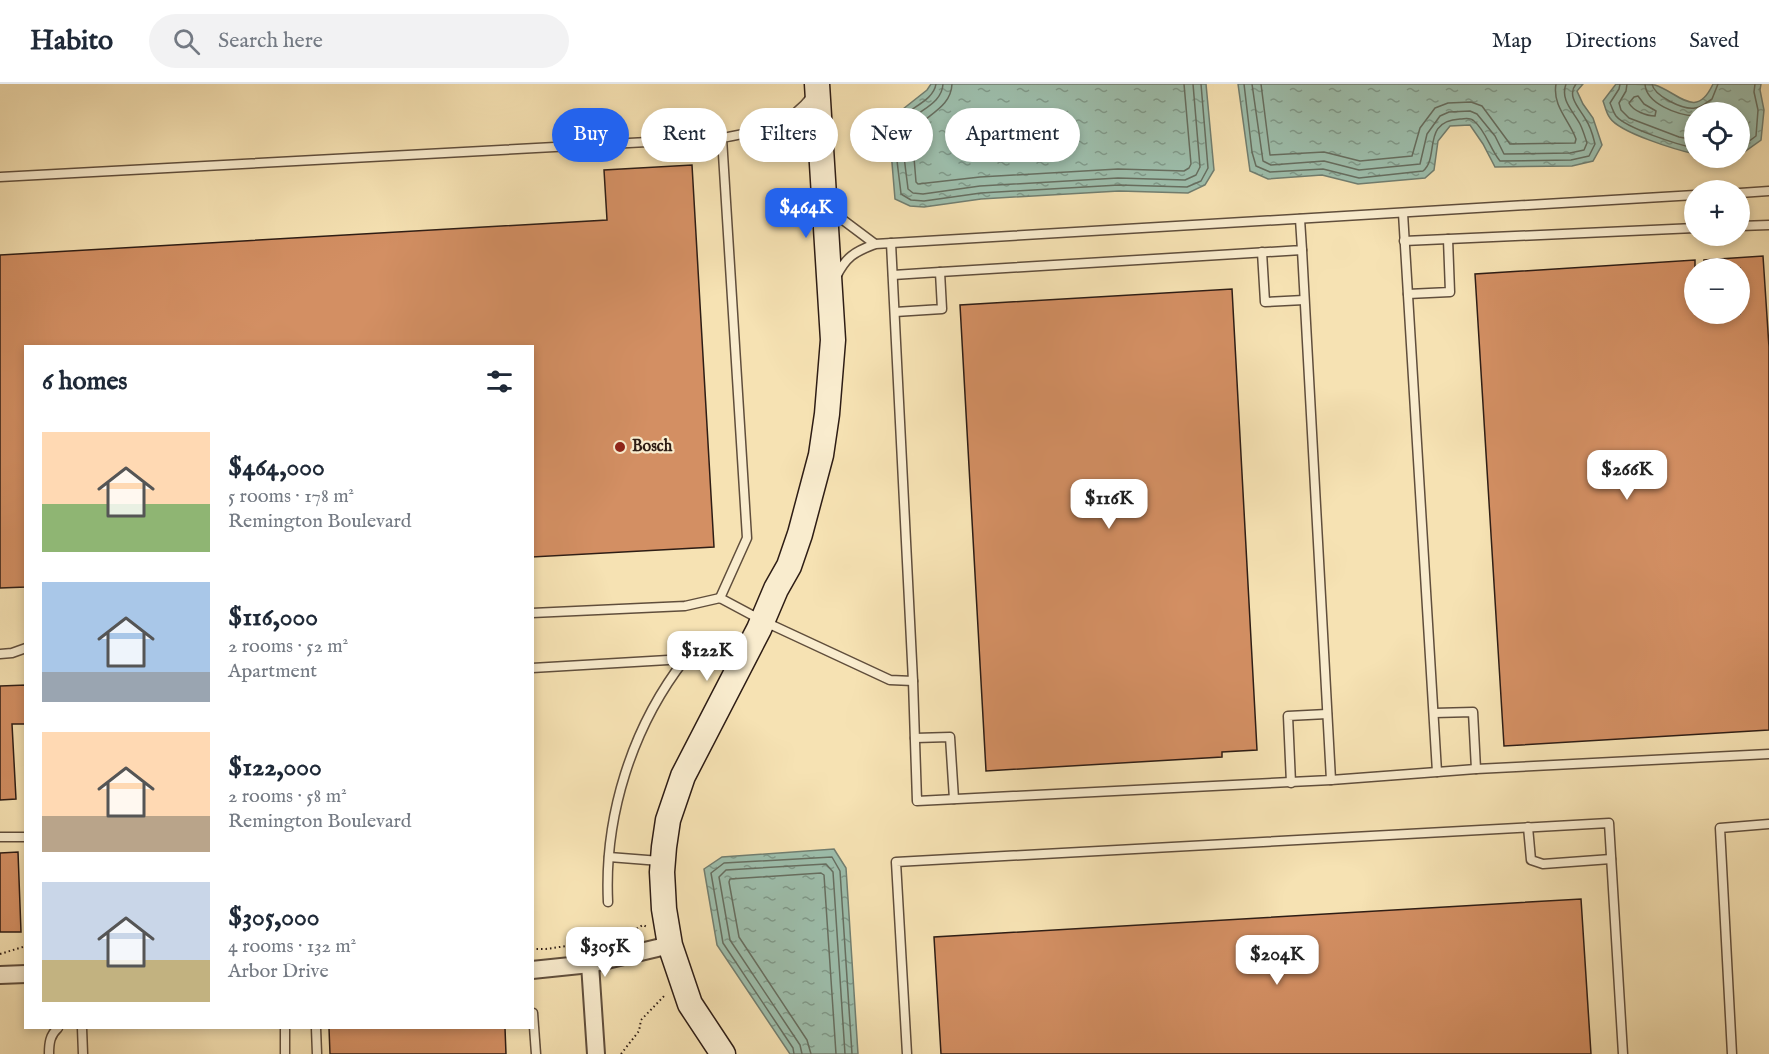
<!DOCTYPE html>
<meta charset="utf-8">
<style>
:root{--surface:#fff;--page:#f2f2f3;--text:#1f2937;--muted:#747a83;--line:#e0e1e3;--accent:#2563eb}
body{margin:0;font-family:"IM FELL English",serif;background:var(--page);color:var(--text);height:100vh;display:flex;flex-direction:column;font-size:22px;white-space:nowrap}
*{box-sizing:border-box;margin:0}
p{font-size:20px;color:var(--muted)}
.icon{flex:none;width:33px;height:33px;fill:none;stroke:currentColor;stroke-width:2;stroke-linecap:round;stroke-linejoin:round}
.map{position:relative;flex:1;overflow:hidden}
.details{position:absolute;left:24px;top:261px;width:510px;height:684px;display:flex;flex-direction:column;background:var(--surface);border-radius:0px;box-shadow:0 3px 9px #0003}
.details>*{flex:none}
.top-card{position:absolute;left:552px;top:24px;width:570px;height:54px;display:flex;gap:12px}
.fabs{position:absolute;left:1684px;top:18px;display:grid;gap:12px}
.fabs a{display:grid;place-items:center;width:66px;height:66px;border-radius:50%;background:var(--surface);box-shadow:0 3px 9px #0003;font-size:30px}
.price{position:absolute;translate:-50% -51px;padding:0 14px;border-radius:12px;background:#fff;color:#222;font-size:20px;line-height:39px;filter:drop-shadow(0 2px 3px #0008)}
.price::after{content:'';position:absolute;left:50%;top:36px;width:18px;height:14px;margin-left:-9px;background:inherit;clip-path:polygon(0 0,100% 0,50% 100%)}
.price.on{background:var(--accent);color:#fff}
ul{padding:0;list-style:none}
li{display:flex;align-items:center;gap:18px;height:150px;padding:0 18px}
li span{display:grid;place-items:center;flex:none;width:168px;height:120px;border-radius:0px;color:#555}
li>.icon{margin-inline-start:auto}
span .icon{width:72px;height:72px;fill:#fffc;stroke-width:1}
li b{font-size:26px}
h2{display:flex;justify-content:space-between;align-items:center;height:72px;padding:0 18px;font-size:26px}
.chip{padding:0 21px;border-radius:27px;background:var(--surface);box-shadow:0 3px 9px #0003;font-size:21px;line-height:54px}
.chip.on{background:var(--accent);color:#fff}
header{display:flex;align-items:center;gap:36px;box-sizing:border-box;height:84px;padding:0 30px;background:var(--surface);border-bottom:2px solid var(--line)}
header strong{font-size:28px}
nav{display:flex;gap:33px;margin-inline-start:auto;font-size:21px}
.search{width:420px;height:54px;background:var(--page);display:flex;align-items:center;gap:15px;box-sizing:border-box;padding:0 21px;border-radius:33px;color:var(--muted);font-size:22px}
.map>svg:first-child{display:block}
</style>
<header>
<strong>Habito</strong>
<div class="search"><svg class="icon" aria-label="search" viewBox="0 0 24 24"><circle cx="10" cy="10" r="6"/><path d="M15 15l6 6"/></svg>Search here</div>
<nav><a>Map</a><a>Directions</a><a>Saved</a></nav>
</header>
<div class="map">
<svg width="1769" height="970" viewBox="0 0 1769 970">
<defs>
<pattern id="water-ripples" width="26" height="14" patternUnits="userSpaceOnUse" patternTransform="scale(1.5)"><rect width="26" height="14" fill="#9dbeac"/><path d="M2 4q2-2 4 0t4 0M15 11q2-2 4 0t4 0" fill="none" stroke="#809a8b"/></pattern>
</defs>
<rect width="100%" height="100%" fill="#f6e2b3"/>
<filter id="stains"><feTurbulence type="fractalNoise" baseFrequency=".00333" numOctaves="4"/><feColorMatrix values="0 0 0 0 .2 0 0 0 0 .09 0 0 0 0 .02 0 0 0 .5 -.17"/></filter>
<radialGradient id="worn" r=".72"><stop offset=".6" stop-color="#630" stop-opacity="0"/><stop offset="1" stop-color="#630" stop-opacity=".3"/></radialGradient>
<g fill="url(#water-ripples)" stroke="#717e70" stroke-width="1.5">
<path d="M931,0H1206L1214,86L1205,101L1188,109L1119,107L981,115L924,123L910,122L895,115L889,43L898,29L927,6Z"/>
<path d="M1238,0H1583L1577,7L1583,20L1593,34L1602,61L1593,77L1572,82L1495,83L1483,60L1470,41L1450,42L1438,57L1434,86L1425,94L1358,100L1322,91L1268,95L1250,87Z"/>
<path d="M1616,0C1628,0 1644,0 1655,1C1678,8 1696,37 1713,0H1761L1760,6L1764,26L1761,56L1740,71V28H1695V70C1677,66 1620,49 1610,34C1606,29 1605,22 1603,17Z"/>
<path d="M834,765L846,784L858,970H790L717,861L704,785L722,773Z"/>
</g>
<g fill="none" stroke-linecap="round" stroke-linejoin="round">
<g stroke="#666e60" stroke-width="1.5">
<path d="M936,0C933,20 901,25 895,44C893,52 900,99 901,110L911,116L924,117L981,109L1119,101L1187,103L1201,97L1208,84L1201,0"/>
<path d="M943,0C942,22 913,27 904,44C900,52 907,94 908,105L913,109L923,110L980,102L1118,94L1185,96L1196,91L1200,83L1193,0"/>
<path d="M952,0C951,25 924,31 912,49L916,98L918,100L980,93L1118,85L1184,87L1189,84L1191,80L1184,0"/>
<path d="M1244,0L1252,68L1256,82L1270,88L1323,85L1359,94L1423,87C1440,73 1421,37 1460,35C1465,35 1470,33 1474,37C1486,47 1490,65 1500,77L1571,76L1589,72L1595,60C1593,52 1591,43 1586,36C1580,25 1566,12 1576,0"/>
<path d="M1252,0L1263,77L1271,81L1324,77L1359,86L1420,80L1427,50L1440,32L1449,28L1470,27L1477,30L1495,52L1504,70L1570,69L1584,66L1587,59C1585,53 1583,46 1580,40C1573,27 1560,16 1566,0"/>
<path d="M1261,0L1270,71L1324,68L1360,77L1412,72L1420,44L1435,24L1448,19L1471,18L1482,22L1510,60L1575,59L1576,55C1570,37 1552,22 1556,0"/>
<path d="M1620,0L1619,5L1610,19C1612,23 1613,28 1616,32C1626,44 1678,61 1695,64"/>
<path d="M1627,0L1626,7L1619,19L1621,26L1629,34L1679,53L1695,56"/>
<path d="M1645,0C1646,20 1678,31 1695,32"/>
<path d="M1652,0C1654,12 1683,26 1695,24C1701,24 1707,18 1712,15L1718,0"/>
<path d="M1638,12L1644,20L1656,27L1655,32C1647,32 1633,27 1629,19L1634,13Z"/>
<path d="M1740,64L1756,52L1758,26L1754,8L1755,0"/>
<path d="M794,970L793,964L723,859L711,789L724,779L832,773L840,787L852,970"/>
<path d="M802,970L800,961L730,856L719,793L726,786L826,780L833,788L845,970"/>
<path d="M811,970L807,956L739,853L729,798L730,795L821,789L824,791L836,970"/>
</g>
</g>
<g fill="#d38f63" stroke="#2e1d15" stroke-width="1.5">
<path d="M692,81L714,463L532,473V262H26V503L0,504V171L607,136L604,86Z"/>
<path d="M1763,172L1769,263V646L1504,662L1475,190L1695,176V230H1740V184H1704V176Z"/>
<path d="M1232,205L1257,666L1222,668V673L986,687L960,221Z"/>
<path d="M26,601V640H12L16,715L0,716V602Z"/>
<path d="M18,768L21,848H0V769Z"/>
<path d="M1581,815L1591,970H941L934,853Z"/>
<path d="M329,944H505L506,970H330Z"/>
</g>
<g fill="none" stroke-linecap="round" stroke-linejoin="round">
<defs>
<g id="lane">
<path d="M765,45L790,55L819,71"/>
<path d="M722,54C762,46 786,45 813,11"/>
<path d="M0,93L722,54L747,454L720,514"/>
<path d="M1740,109L1769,107"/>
<path d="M832,116L843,136L875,160"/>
<path d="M1403,129L1437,688L1476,685L1769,670"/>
<path d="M1740,142L1769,141"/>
<path d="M1404,157L1695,144"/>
<path d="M1262,168L1265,218L1304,216"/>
<path d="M940,188L1302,166L1300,135"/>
<path d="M893,191L940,188L942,225L895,228"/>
<path d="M836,193C846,173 854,168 875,160L1695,111"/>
<path d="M1408,210L1450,208L1448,155"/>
<path d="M532,529L685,522L720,514L763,537L890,596L913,597L891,159"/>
<path d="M0,570L12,569L26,564"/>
<path d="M532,584L685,575L738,582"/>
<path d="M913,597L917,717L1331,696L1302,166"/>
<path d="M1434,629L1473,628L1476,685"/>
<path d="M915,654L950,653L954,715"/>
<path d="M1331,696L1437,688"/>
<path d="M1291,699L1288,632L1327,630"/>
<path d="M1528,743L1531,776L1543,780L1611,775"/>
<path d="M0,753H26"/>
<path d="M609,773L660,777"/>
<path d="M608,818C604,732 632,643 685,575"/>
<path d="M533,929L536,970"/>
<path d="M82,944L83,970"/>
<path d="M285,944V970"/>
<path d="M316,944L317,970"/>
<path d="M49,970C49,959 50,951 58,944"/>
<path d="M907,970L896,778L1609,739L1623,970"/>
<path d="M1732,970L1720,744L1769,740"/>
</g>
<g id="street">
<path d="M590,880L596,970"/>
<path d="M532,886L590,880L670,861"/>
<path d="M0,891L26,890"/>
</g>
<path id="secondary" d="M723,970L690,920L670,861L664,825L662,788L664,763L668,736L683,692L759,545L776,505L789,482L800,450L821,371L827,330L833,256L817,0"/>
</defs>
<use href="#lane" stroke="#604e3c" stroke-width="11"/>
<use href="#street" stroke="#604e3c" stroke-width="20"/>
<use href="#secondary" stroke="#2e1d15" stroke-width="27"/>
<g stroke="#2e1d15" stroke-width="2" stroke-dasharray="1.5 3" stroke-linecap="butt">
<path d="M532,865H546L621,854L643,841L647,843"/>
<path d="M0,870L26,862"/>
<path d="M621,970L639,947L641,936L666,910"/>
</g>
<use href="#lane" stroke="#f9ecce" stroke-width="8"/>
<use href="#street" stroke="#f9ecce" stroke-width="16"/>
<use href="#secondary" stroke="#f9ecce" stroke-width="24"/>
</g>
<circle fill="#8f2418" stroke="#f9ecce" stroke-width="2" cx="620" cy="363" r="6"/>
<g text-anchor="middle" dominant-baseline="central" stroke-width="4.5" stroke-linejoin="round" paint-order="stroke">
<g font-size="16" font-weight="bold" fill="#2e1d15" stroke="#f9ecce" text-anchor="start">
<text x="632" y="363">Bosch</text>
</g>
</g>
<rect width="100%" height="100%" filter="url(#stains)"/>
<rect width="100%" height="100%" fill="url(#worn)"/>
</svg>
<div class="fabs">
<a><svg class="icon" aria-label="locate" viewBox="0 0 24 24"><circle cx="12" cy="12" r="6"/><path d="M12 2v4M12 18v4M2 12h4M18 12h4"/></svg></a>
<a>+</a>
<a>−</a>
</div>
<b class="price on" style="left:806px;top:155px">$464K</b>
<b class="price" style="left:1627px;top:417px">$266K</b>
<b class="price" style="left:1109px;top:446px">$116K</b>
<b class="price" style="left:707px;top:598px">$122K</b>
<b class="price" style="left:605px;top:894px">$305K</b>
<b class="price" style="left:1277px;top:902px">$204K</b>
<div class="top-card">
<a class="chip on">Buy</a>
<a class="chip">Rent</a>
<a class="chip">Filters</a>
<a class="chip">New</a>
<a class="chip">Apartment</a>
</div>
<section class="details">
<h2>6 homes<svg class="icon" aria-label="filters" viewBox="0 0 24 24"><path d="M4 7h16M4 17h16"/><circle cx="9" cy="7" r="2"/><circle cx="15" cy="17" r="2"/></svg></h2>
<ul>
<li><span style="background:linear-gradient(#ffd9b3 60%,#8fb573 0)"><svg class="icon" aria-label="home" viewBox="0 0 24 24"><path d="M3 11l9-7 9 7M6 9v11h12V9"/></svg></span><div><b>$464,000</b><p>5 rooms · 178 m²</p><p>Remington Boulevard</p></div></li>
<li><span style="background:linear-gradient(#a9c7e8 75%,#9aa5b1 0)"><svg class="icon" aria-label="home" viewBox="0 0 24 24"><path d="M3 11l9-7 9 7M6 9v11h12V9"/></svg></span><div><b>$116,000</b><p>2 rooms · 52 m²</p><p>Apartment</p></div></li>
<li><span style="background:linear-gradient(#ffd9b3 70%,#b9a48a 0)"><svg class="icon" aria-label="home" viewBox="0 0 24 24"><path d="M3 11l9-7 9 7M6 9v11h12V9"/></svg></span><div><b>$122,000</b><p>2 rooms · 58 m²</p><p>Remington Boulevard</p></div></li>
<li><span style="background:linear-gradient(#c9d6e8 65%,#c2b280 0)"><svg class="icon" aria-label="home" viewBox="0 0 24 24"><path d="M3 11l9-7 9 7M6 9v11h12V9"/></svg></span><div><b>$305,000</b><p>4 rooms · 132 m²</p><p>Arbor Drive</p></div></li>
</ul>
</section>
</div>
